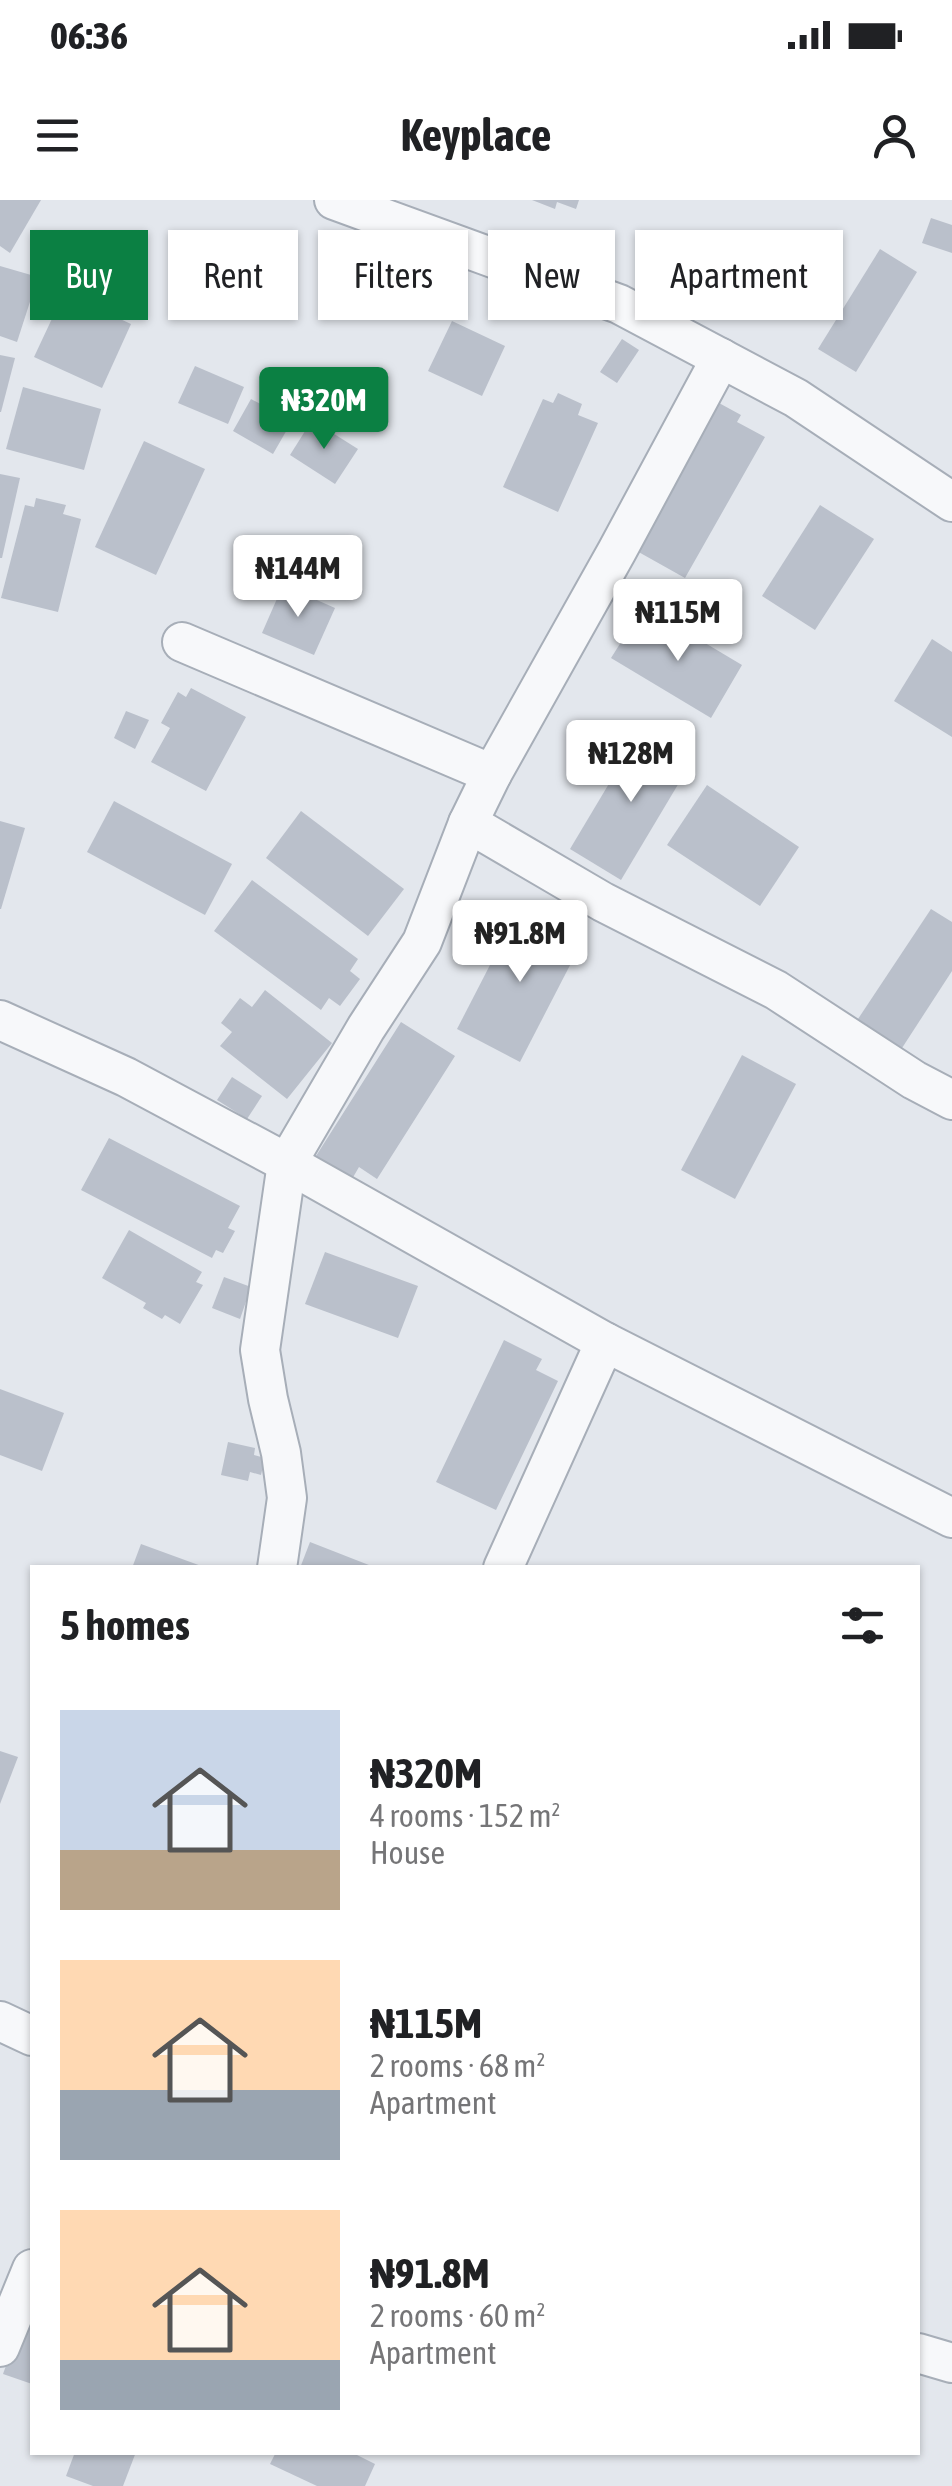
<!DOCTYPE html>
<meta charset="utf-8">
<style>
:root{--surface:#fff;--page:#f6f6f6;--text:#202124;--muted:#757577;--accent:#0b8043}
body{margin:0;font-family:"Asap Condensed",sans-serif;background:var(--page);color:var(--text);height:100vh;display:flex;flex-direction:column;font-size:38px;white-space:nowrap}
*{box-sizing:border-box;margin:0}
p{font-size:32px;color:var(--muted)}
.icon{flex:none;width:55px;height:55px;fill:none;stroke:currentColor;stroke-width:2;stroke-linecap:round;stroke-linejoin:round}
.map{position:relative;flex:1;overflow:hidden}
.panel{position:absolute;left:30px;top:1365px;width:890px;height:890px;display:flex;flex-direction:column;background:var(--surface);border-radius:0px;box-shadow:0 2px 8px #0004}
.panel>*{flex:none}
.banner{position:absolute;left:30px;top:30px;width:892px;height:90px;display:flex;gap:20px}
.price{position:absolute;translate:-50% -85px;padding:0 22px;border-radius:10px;background:#fff;color:#222;font-size:32px;line-height:65px;filter:drop-shadow(0 2px 5px #0008)}
.price::after{content:'';position:absolute;left:50%;top:60px;width:30px;height:22px;margin-left:-15px;background:inherit;clip-path:polygon(0 0,100% 0,50% 100%)}
.price.on{background:var(--accent);color:#fff}
ul{padding:0;list-style:none}
li{display:flex;align-items:center;gap:30px;height:250px;padding:0 30px}
li span{display:grid;place-items:center;flex:none;width:280px;height:200px;border-radius:0px;color:#555}
li>.icon{margin-inline-start:auto}
span .icon{width:120px;height:120px;fill:#fffc;stroke-width:1}
li b{font-size:42px}
h2{display:flex;justify-content:space-between;align-items:center;height:120px;padding:0 30px;font-size:42px}
.tag{padding:0 35px;border-radius:0px;background:var(--surface);box-shadow:0 2px 8px #0004;font-size:35px;line-height:90px}
.tag.on{background:var(--accent);color:#fff}
.status{display:flex;justify-content:space-between;align-items:center;height:70px;padding:0 50px;background:var(--surface);direction:ltr}
.status svg{height:28px;fill:currentColor}
header{display:flex;justify-content:space-between;align-items:center;height:130px;padding:0 30px;background:var(--surface);font-size:45px;font-weight:700}
.map>svg:first-child{display:block}
</style>
<div class="status"><b>06:36</b><svg viewBox="0 0 49 12"><path d="M0 12V9h3v3zM5 12V6h3v6zM10 12V3h3v9zM15 12V0h3v12zM26 1h20v11H26zM47 4h2v5h-2z"/></svg></div>
<header><svg class="icon" aria-label="menu" viewBox="0 0 24 24"><path d="M4 6h16M4 12h16M4 18h16"/></svg>Keyplace<svg class="icon" aria-label="person" viewBox="0 0 24 24"><circle cx="12" cy="8" r="4"/><path d="M4 21q1-7 8-7t8 7"/></svg></header>
<div class="map">
<svg width="952" height="2286" viewBox="0 0 952 2286">
<rect width="100%" height="100%" fill="#e3e7ed"/>
<g fill="#bac0cb">
<path d="M0,0H41L10,53L0,46Z"/>
<path d="M532,0H579L576,9L557,2L555,9Z"/>
<path d="M931,18L952,25V53L922,43Z"/>
<path d="M880,49L917,72L856,172L818,149Z"/>
<path d="M0,66L38,77L17,142L0,136Z"/>
<path d="M64,93L131,124L102,188L34,157Z"/>
<path d="M452,121L505,146L482,196L428,171Z"/>
<path d="M622,139L639,150L617,183L600,172Z"/>
<path d="M0,155L15,158L1,212H0Z"/>
<path d="M195,166L244,187L228,224L178,203Z"/>
<path d="M23,187L101,209L84,270L6,249Z"/>
<path d="M558,193L582,204L578,215L598,223L558,312L503,287L543,199L553,203Z"/>
<path d="M251,199L292,221L273,254L233,231Z"/>
<path d="M719,203L741,215L737,222L765,237L685,378L635,350Z"/>
<path d="M312,220L358,249L335,284L290,255Z"/>
<path d="M144,241L205,269L156,375L95,347Z"/>
<path d="M0,274L20,278L2,358H0Z"/>
<path d="M36,298L66,305L63,314L81,319L58,412L1,398L25,305L34,307Z"/>
<path d="M820,305L874,339L815,430L762,396Z"/>
<path d="M283,385L335,408L314,455L262,433Z"/>
<path d="M653,412L742,465L711,518L611,458L630,428L640,434Z"/>
<path d="M932,439L952,452V537L894,501Z"/>
<path d="M191,488L246,517L206,591L151,562L170,528L161,523L178,492L186,497Z"/>
<path d="M126,511L149,520L135,549L114,538Z"/>
<path d="M641,530L692,561L621,680L570,649Z"/>
<path d="M707,585L799,647L760,706L667,645Z"/>
<path d="M114,601L232,664L205,715L87,652Z"/>
<path d="M301,611L404,689L368,736L266,658Z"/>
<path d="M0,621L25,628L1,709H0Z"/>
<path d="M252,680L358,759L350,771L360,779L340,806L329,798L321,810L214,731Z"/>
<path d="M520,707L583,740L520,862L457,829Z"/>
<path d="M931,709L952,722V771L902,848L858,819Z"/>
<path d="M265,790L332,843L287,899L220,846L232,832L221,823L240,798L252,807Z"/>
<path d="M401,822L455,856L377,979L359,967L352,979L316,956Z"/>
<path d="M742,855L796,884L735,999L681,970Z"/>
<path d="M232,877L262,896L247,919L217,900Z"/>
<path d="M109,938L240,1006L228,1028L235,1031L223,1053L216,1050L212,1058L81,990Z"/>
<path d="M129,1030L202,1072L196,1082L203,1085L180,1124L165,1115L162,1119L143,1108L146,1103L102,1078Z"/>
<path d="M325,1052L418,1086L398,1138L305,1104Z"/>
<path d="M224,1077L251,1087L240,1119L212,1108Z"/>
<path d="M504,1140L542,1159L536,1170L558,1181L496,1310L436,1282Z"/>
<path d="M0,1189L64,1213L42,1271L0,1255Z"/>
<path d="M228,1242L255,1248L254,1255L265,1258L261,1275L250,1272L248,1281L221,1275Z"/>
<path d="M310,1342L374,1367V1368H300Z"/>
<path d="M141,1344L204,1367V1368H132Z"/>
<path d="M0,1551L18,1557L0,1604Z"/>
<path d="M23,2118L32,2121V2184L3,2174Z"/>
<path d="M75,2252H136L123,2286H93L66,2276Z"/>
<path d="M276,2252H351L375,2264L365,2286H317L270,2264Z"/>
</g>
<g fill="none" stroke-linecap="round" stroke-linejoin="round">
<defs>
<g id="minor">
<path d="M334,0L619,104L796,198L952,302"/>
<path d="M182,442L492,574"/>
<path d="M468,623L603,702L776,790L914,880L952,900"/>
<path d="M0,820L126,877L287,963L605,1142L952,1318"/>
<path d="M277,1368L287,1298L281,1253L268,1199L260,1150L287,963L366,828L422,742L468,623L492,574L617,351L721,158"/>
<path d="M503,1368L605,1142"/>
<path d="M0,1821L32,1836"/>
<path d="M0,2147L32,2069"/>
<path d="M918,2153L952,2163"/>
</g>
</defs>
<use href="#minor" stroke="#a7aeb8" stroke-width="42"/>
<use href="#minor" stroke="#f7f8fa" stroke-width="38"/>
</g>
</svg>
<b class="price on" style="left:324px;top:252px">₦320M</b>
<b class="price" style="left:298px;top:420px">₦144M</b>
<b class="price" style="left:678px;top:464px">₦115M</b>
<b class="price" style="left:631px;top:605px">₦128M</b>
<b class="price" style="left:520px;top:785px">₦91.8M</b>
<div class="banner">
<a class="tag on">Buy</a>
<a class="tag">Rent</a>
<a class="tag">Filters</a>
<a class="tag">New</a>
<a class="tag">Apartment</a>
</div>
<section class="panel">
<h2>5 homes<svg class="icon" aria-label="filters" viewBox="0 0 24 24"><path d="M4 7h16M4 17h16"/><circle cx="9" cy="7" r="2"/><circle cx="15" cy="17" r="2"/></svg></h2>
<ul>
<li><span style="background:linear-gradient(#c9d6e8 70%,#b9a48a 0)"><svg class="icon" aria-label="home" viewBox="0 0 24 24"><path d="M3 11l9-7 9 7M6 9v11h12V9"/></svg></span><div><b>₦320M</b><p>4 rooms · 152 m²</p><p>House</p></div></li>
<li><span style="background:linear-gradient(#ffd9b3 65%,#9aa5b1 0)"><svg class="icon" aria-label="home" viewBox="0 0 24 24"><path d="M3 11l9-7 9 7M6 9v11h12V9"/></svg></span><div><b>₦115M</b><p>2 rooms · 68 m²</p><p>Apartment</p></div></li>
<li><span style="background:linear-gradient(#ffd9b3 75%,#9aa5b1 0)"><svg class="icon" aria-label="home" viewBox="0 0 24 24"><path d="M3 11l9-7 9 7M6 9v11h12V9"/></svg></span><div><b>₦91.8M</b><p>2 rooms · 60 m²</p><p>Apartment</p></div></li>
</ul>
</section>
</div>
